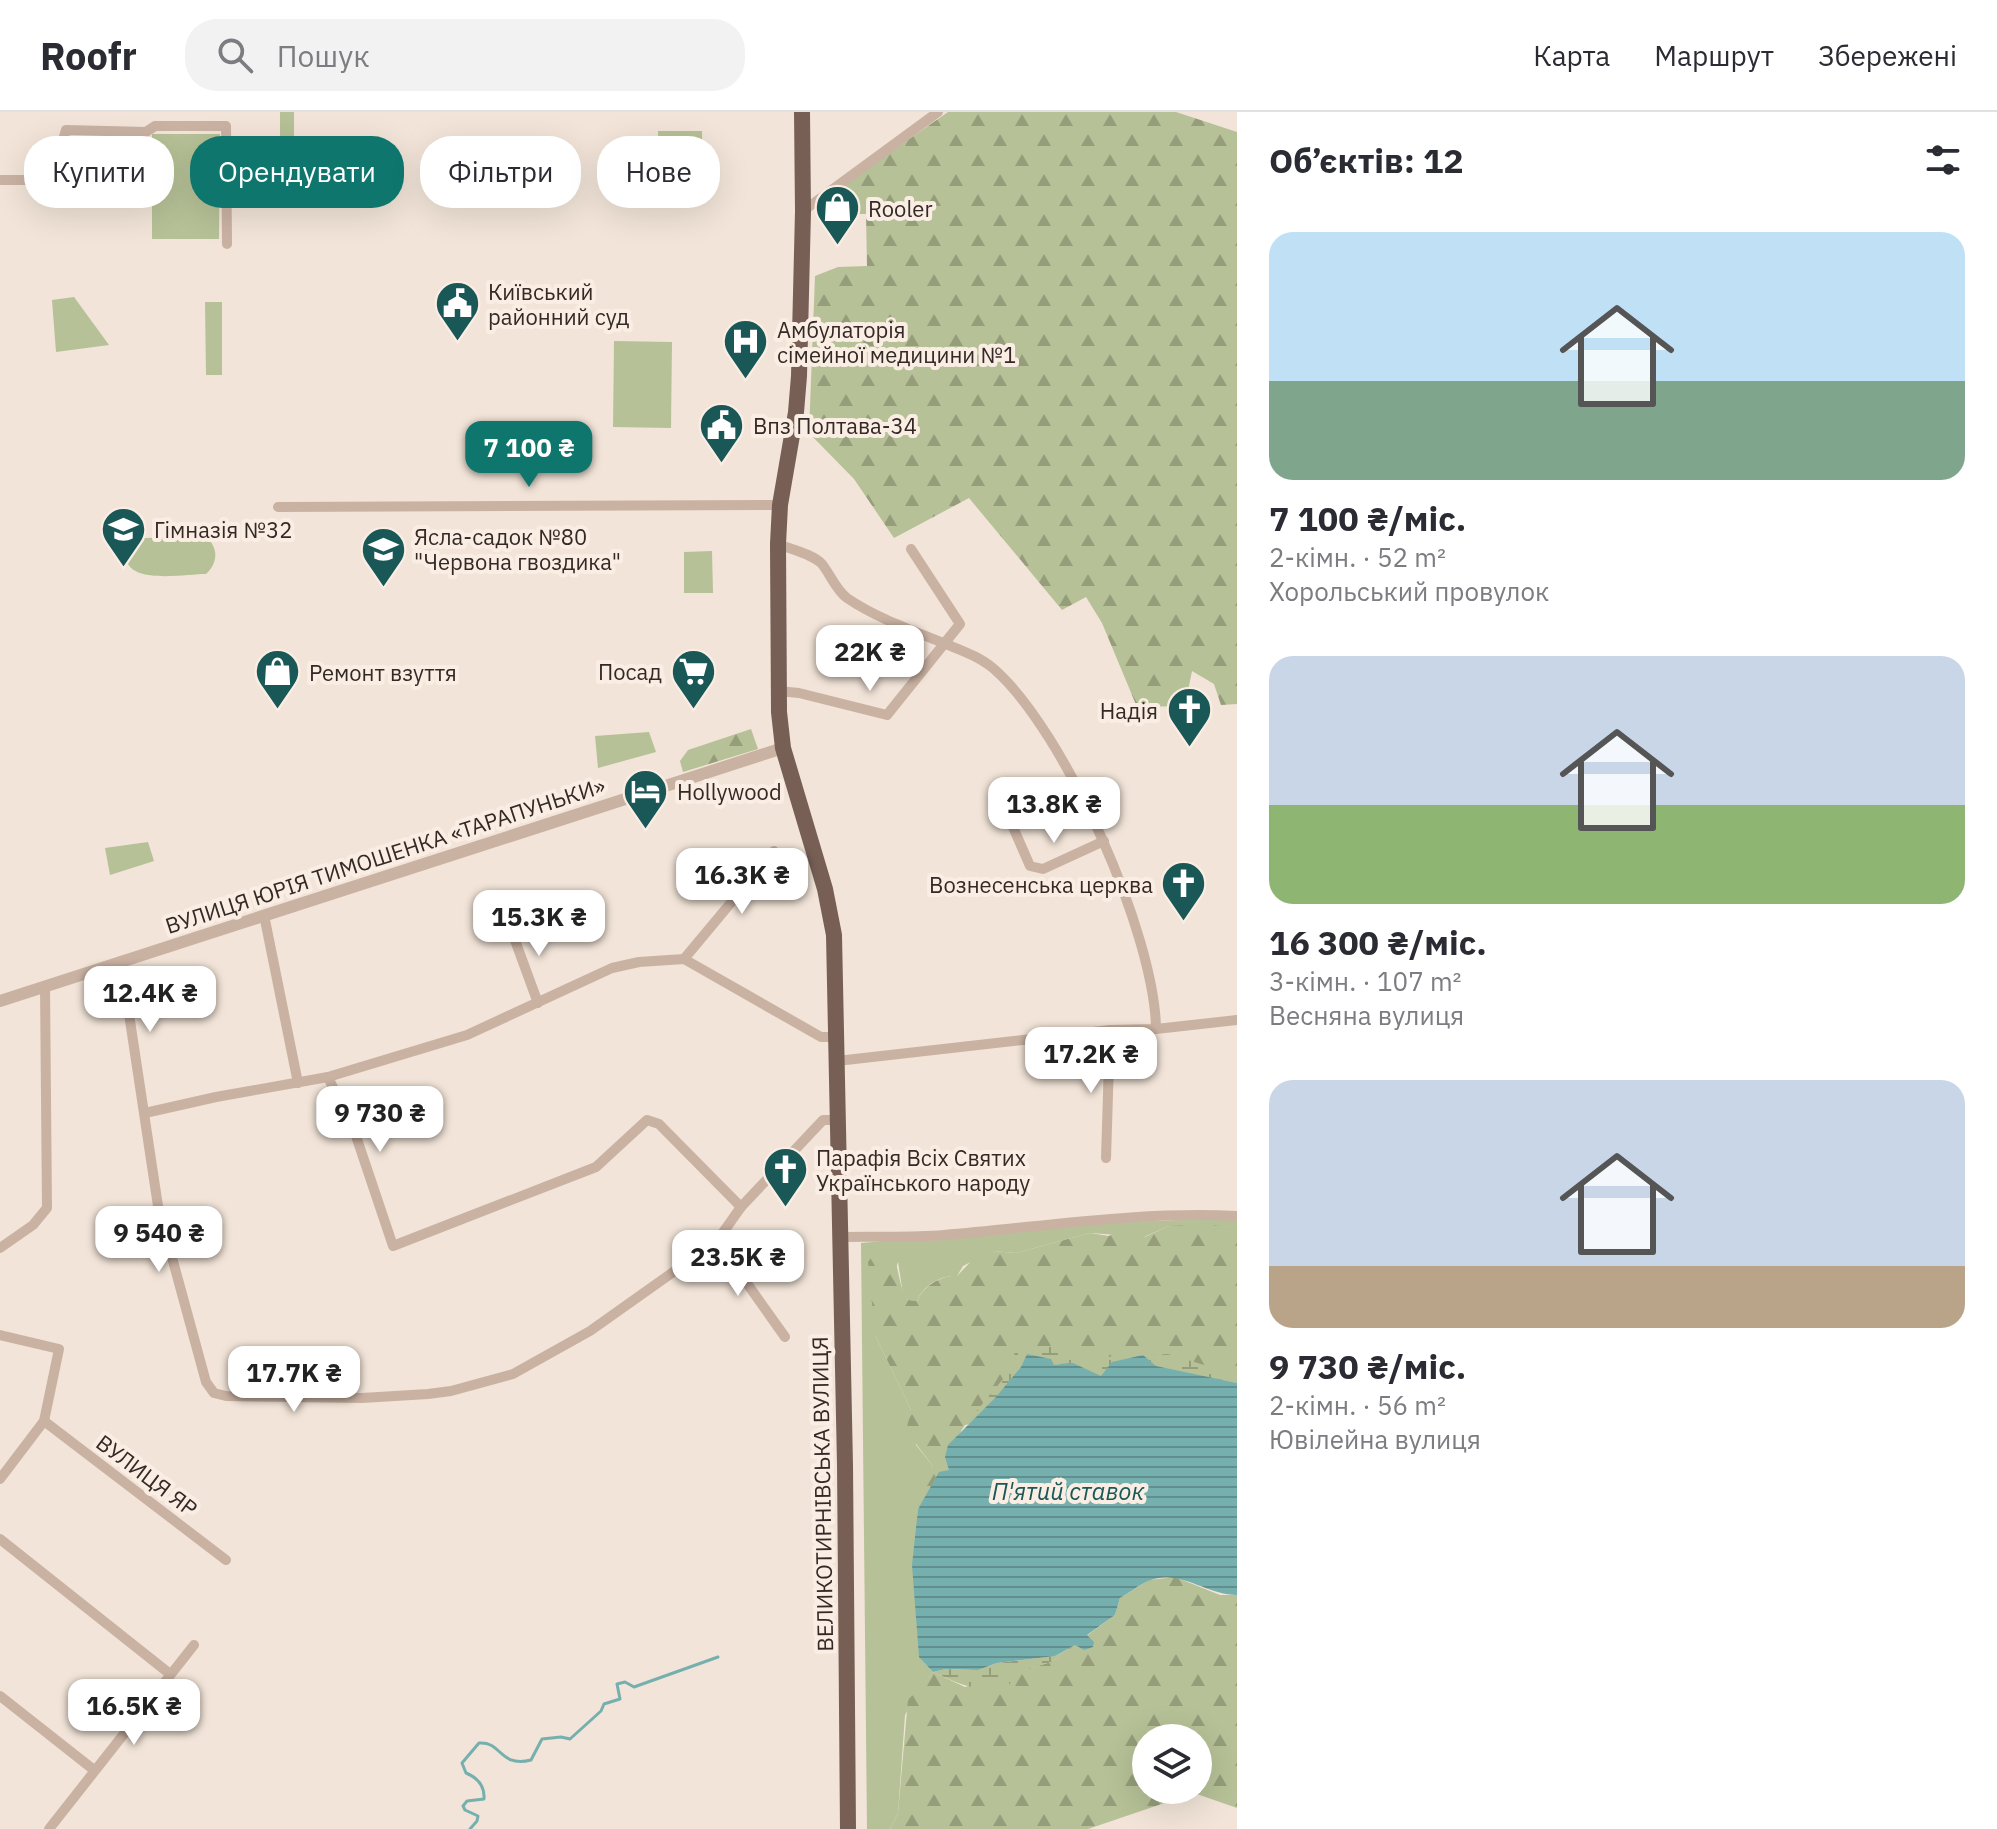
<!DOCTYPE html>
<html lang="uk">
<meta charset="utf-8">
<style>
:root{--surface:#fff;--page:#f2f2f3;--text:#2b2b33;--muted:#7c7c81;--line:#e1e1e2;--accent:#0f766e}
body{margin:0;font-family:"IBM Plex Sans",sans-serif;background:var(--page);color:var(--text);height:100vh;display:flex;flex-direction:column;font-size:30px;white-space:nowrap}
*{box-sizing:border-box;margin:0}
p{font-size:26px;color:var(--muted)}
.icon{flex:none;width:44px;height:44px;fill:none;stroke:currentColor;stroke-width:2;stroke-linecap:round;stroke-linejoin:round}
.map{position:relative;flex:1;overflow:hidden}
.panel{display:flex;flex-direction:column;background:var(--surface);width:760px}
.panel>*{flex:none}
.top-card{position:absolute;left:24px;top:24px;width:760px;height:72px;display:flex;gap:16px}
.fabs{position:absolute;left:1132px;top:1612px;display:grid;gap:16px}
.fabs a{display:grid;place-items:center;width:80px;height:80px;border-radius:50%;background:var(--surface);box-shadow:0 8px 32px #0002;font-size:40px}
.price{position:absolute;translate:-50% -68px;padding:0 18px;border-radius:16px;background:#fff;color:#222;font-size:26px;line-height:52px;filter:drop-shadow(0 2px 4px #0008)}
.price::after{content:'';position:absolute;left:50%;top:48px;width:24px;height:18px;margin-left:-12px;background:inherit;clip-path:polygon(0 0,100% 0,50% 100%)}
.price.active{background:var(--accent);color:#fff}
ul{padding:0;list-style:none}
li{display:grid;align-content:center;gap:16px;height:424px;padding:0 32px}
li span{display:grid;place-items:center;height:248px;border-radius:24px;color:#555}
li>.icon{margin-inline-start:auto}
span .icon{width:144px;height:144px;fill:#fffc;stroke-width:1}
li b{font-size:34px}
h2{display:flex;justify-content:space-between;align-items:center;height:96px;padding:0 32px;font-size:34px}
.chip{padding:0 28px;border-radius:32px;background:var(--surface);box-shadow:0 8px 32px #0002;font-size:28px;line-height:72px}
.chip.active{background:var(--accent);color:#fff}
header{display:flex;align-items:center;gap:48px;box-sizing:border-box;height:112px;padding:0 40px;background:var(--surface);border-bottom:2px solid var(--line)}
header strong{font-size:38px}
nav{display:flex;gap:44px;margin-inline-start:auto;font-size:28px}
.search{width:560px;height:72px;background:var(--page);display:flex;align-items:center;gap:20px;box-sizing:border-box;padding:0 28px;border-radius:32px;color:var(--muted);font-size:30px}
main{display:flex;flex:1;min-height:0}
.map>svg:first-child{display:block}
</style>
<header>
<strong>Roofr</strong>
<div class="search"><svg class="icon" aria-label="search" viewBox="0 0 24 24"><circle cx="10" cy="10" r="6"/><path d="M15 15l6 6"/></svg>Пошук</div>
<nav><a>Карта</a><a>Маршрут</a><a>Збережені</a></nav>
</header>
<main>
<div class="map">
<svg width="1237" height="1717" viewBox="0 0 1237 1717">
<defs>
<pattern id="forest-firs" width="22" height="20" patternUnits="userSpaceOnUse" patternTransform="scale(2)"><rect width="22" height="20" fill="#b6c197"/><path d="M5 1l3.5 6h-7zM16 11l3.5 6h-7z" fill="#959d7b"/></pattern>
<pattern id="wetland-marsh" width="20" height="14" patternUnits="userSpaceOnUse" patternTransform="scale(2)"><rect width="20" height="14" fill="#b6c197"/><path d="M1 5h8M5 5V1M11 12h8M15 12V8" fill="none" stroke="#959d7b"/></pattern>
<pattern id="water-rules" width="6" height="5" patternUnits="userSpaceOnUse" patternTransform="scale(2)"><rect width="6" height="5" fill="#76b0ae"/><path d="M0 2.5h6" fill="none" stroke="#628f8d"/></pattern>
</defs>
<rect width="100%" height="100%" fill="#f2e4d8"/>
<g fill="#b6c197">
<rect x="280" y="0" width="14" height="48"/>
<path d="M658,19H702L703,71L659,72Z"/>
<path d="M152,22H220L219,127H152Z"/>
<path d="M74,185L109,233L56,240L52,188Z"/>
<path d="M205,190H222V263H206Z"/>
<path d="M614,229L672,230L671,316L613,315Z"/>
<path d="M206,425C219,436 218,451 206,462C183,462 118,475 127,437L131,431L143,426Z"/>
<path d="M712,439L713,481H684V440Z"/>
<path d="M649,620L656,640L598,656L595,624Z"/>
<path d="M148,730L154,749L110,763L105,736Z"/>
<path d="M1237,1106V1115L1169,1114L1144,1125L1090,1121L1016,1141L993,1139L963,1154L957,1164C941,1163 923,1173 917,1189L908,1188L903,1182L898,1150L875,1223L911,1298L916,1333L933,1354L918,1397L917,1410L919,1544L933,1560L917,1581L905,1603L898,1701L890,1717H867L861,1131L1091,1111Z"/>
</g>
<g fill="url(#forest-firs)" fill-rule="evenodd">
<path d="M948,0H1176L1237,20V592L1221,593L1214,572L1192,559L1185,594L1137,595L1102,511L1086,485L1062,498L969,386L894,426L854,367L809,321L815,164L838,155L867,154L866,102H816V92Z"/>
<path d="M751,617L758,637L683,660L680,649L688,638Z"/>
<path d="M1204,1113L1237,1115V1271L1223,1268L965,1313C954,1327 957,1341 950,1356C946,1365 925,1385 918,1397L922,1371L933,1354L906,1319L911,1298L875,1223L868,1150L877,1138L891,1134C898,1150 899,1178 908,1188L917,1189C923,1174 941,1163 957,1164L978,1142L993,1139L1016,1141L1090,1121L1109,1124C1122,1115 1131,1116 1145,1125L1169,1114Z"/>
<path d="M1175,1465L1220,1483H1237V1696L1194,1681L1088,1717H890L898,1701L908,1587L917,1580L933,1560L965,1575L1051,1550L1115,1503L1120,1486L1149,1468ZM1146,1626H1198V1678H1146Z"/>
</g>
<g fill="url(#wetland-marsh)">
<path d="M1037,1234L1062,1236L1080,1246L1168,1242L1237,1263V1271L1156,1254L1101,1264L1073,1251L1021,1255L996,1285L965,1313L1008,1261L1015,1240Z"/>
<path d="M1075,1533L1051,1550L1015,1561L1009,1573C973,1579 966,1575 933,1560L946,1557L978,1558L997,1551L1055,1544Z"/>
</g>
<path fill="url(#water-rules)" d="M1027,1242L1051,1247L1054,1253L1073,1251L1101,1264L1112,1250L1143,1243L1156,1254L1237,1271V1483C1206,1483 1180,1456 1148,1469C1139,1473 1129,1481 1120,1486L1115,1503L1087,1523L1094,1530L1093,1535L1084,1538L1075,1533L1055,1544L997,1551L978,1558L946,1557L933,1560L919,1545L912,1453L918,1397L939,1360L949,1358L945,1345L948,1333L996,1285L1021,1255Z"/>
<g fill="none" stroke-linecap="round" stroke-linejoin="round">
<path stroke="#76b0ae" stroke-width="3" d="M470,1717L477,1709L478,1704L465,1698L463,1694L467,1689L484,1687C485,1674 478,1666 466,1661L462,1651L479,1631C502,1629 499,1656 531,1648L542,1627L561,1625L570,1627L601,1599L604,1592L620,1587L617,1572L625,1570L634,1575L718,1545"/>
<g stroke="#cab2a3" stroke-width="10">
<path d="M0,68H51L66,18L146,20L155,14H226L227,132"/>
<path d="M803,99L938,0"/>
<path d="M278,395L780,393"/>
<path d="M778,432C790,437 813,442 822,452C830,462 836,478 847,486C876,506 914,519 946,532C963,539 980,545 994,557C1065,619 1155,823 1156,917"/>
<path d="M778,579L799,581L887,603L960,512L911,437"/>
<path d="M1013,715L1030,754L1043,757L1104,729"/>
<path d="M264,803L298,971"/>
<path d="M509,812L538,891"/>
<path d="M684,847L774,739"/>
<path d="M121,849L158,1094L206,1270L214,1281L226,1284L362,1286L428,1282L451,1279L513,1262L590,1219L717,1129L741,1095L823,1008H837"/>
<path d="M837,949L1110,918L1156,917L1237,908"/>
<path d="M328,965L356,1024L393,1134L596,1055L647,1008L659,1012L741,1095"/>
<path d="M145,1001L216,985L328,965L467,923L612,856L639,850L684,847L821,925H836"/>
<path d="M1106,1046L1110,918"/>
<path d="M839,1125C874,1124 909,1126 944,1123C1042,1115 1138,1099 1237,1104"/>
<path d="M717,1129L785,1225"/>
<path d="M0,1136L33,1113L47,1096L45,874"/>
<path d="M743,1162L775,1138"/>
<path d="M0,1223L59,1237L44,1309L0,1367"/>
<path d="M44,1309L226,1448"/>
<path d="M0,1427L170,1562"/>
<path d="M0,1584L94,1658"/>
<path d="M49,1717L194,1533"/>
</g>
<path stroke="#cab2a3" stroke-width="12" d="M0,889L783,636"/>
<path stroke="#775f56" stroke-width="16" d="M802,0L803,99L799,264L796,300L780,393L778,432L779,600L783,636L825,777L834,823L845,1353L848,1717"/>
</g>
<defs>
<symbol id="shop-pin" viewBox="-11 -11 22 30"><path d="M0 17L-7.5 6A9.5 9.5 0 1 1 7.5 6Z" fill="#1a5757" stroke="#faeee4"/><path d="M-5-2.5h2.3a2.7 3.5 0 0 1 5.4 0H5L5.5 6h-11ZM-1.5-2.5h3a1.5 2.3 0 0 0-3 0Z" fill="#fff"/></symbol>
<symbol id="civic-pin" viewBox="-11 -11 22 30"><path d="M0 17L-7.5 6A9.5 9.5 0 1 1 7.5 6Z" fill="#1a5757" stroke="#faeee4"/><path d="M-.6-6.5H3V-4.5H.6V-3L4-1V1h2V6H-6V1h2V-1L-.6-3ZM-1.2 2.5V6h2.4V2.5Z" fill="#fff"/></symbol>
<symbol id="hospital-pin" viewBox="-11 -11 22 30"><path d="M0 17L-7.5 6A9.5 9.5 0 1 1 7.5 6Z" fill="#1a5757" stroke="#faeee4"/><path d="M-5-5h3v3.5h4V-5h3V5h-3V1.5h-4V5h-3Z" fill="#fff"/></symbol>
<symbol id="school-pin" viewBox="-11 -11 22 30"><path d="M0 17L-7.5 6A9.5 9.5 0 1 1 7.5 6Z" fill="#1a5757" stroke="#faeee4"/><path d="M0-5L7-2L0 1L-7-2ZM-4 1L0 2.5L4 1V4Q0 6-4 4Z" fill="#fff"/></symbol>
<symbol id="supermarket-pin" viewBox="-11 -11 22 30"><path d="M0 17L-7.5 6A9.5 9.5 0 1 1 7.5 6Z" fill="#1a5757" stroke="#faeee4"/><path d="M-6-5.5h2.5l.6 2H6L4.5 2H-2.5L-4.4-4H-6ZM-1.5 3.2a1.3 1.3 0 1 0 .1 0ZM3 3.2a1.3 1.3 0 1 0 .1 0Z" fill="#fff"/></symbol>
<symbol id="church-pin" viewBox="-11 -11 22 30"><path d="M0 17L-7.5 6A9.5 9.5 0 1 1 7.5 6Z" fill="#1a5757" stroke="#faeee4"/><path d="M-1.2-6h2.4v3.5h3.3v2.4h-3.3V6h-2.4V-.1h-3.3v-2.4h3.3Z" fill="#fff"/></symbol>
<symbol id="hotel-pin" viewBox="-11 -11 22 30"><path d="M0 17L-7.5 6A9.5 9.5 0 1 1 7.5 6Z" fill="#1a5757" stroke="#faeee4"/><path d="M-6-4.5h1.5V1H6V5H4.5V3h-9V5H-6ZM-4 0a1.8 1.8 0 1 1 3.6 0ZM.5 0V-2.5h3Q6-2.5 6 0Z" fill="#fff"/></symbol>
</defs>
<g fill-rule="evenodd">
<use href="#shop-pin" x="812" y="70" width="51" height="69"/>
<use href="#civic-pin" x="432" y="166" width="51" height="69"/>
<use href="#hospital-pin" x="720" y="204" width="51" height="69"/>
<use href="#civic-pin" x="696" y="288" width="51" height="69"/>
<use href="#school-pin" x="98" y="392" width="51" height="69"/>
<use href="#school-pin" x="358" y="412" width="51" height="69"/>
<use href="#supermarket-pin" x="668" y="534" width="51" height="69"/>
<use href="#shop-pin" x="252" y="534" width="51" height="69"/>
<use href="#church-pin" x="1164" y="572" width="51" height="69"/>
<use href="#hotel-pin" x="620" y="654" width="51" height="69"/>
<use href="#church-pin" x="1158" y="746" width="51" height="69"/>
<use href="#church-pin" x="760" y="1032" width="51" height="69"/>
</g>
<g text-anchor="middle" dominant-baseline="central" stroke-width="8" stroke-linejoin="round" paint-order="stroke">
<g font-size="22" fill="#352926" stroke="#faeee4" text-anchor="start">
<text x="868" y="96">Rooler</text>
<text x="488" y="179">Київський<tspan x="488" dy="25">районний суд</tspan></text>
<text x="777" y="217">Амбулаторія<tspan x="777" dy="25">сімейної медицини №1</tspan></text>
<text x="753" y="313">Впз Полтава-34</text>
<text x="154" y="417">Гімназія №32</text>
<text x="414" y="424">Ясла-садок №80<tspan x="414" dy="25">"Червона гвоздика"</tspan></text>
<text x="662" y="559" text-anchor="end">Посад</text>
<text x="309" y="560">Ремонт взуття</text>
<text x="1158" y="598" text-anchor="end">Надія</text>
<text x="677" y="679">Hollywood</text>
<text x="1153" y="772" text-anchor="end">Вознесенська церква</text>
<text x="816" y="1045">Парафія Всіх Святих<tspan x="816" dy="25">Українського народу</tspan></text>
</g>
<g font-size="22" fill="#352926" stroke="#faeee4">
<text transform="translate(385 743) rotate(-18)">ВУЛИЦЯ ЮРІЯ ТИМОШЕНКА «ТАРАПУНЬКИ»</text>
<text transform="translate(147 1363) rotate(37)">ВУЛИЦЯ ЯР</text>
<text transform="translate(822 1382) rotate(-91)">ВЕЛИКОТИРНІВСЬКА ВУЛИЦЯ</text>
</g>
<g font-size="24" font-style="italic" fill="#1a5757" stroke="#faeee4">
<text x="1068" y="1379">П'ятий ставок</text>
</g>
</g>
</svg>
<div class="fabs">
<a><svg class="icon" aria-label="layers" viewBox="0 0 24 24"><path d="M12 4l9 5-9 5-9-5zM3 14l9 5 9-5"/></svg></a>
</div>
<b class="price active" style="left:529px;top:377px">7 100 ₴</b>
<b class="price" style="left:870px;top:581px">22K ₴</b>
<b class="price" style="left:1054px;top:733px">13.8K ₴</b>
<b class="price" style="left:742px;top:804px">16.3K ₴</b>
<b class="price" style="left:539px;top:846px">15.3K ₴</b>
<b class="price" style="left:150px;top:922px">12.4K ₴</b>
<b class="price" style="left:1091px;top:983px">17.2K ₴</b>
<b class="price" style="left:380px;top:1042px">9 730 ₴</b>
<b class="price" style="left:159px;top:1162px">9 540 ₴</b>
<b class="price" style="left:738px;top:1186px">23.5K ₴</b>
<b class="price" style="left:294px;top:1302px">17.7K ₴</b>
<b class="price" style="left:134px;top:1635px">16.5K ₴</b>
<div class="top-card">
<a class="chip">Купити</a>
<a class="chip active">Орендувати</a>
<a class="chip">Фільтри</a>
<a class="chip">Нове</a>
</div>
</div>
<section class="panel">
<h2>Об’єктів: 12<svg class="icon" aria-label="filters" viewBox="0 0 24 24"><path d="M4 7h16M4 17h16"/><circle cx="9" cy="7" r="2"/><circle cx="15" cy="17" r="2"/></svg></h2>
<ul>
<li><span style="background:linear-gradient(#bfe0f5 60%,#7fa58c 0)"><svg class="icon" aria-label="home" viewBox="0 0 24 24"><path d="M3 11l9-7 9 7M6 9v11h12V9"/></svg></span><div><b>7 100 ₴/міс.</b><p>2-кімн. · 52 m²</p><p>Хорольський провулок</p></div></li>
<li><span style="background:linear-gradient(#c9d6e8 60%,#8fb573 0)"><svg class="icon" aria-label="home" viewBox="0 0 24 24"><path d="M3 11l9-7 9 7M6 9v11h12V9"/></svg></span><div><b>16 300 ₴/міс.</b><p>3-кімн. · 107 m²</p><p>Весняна вулиця</p></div></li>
<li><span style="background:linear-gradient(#c9d6e8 75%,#b9a48a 0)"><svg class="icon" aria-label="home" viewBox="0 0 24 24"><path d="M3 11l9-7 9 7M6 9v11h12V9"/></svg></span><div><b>9 730 ₴/міс.</b><p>2-кімн. · 56 m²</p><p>Ювілейна вулиця</p></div></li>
</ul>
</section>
</main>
